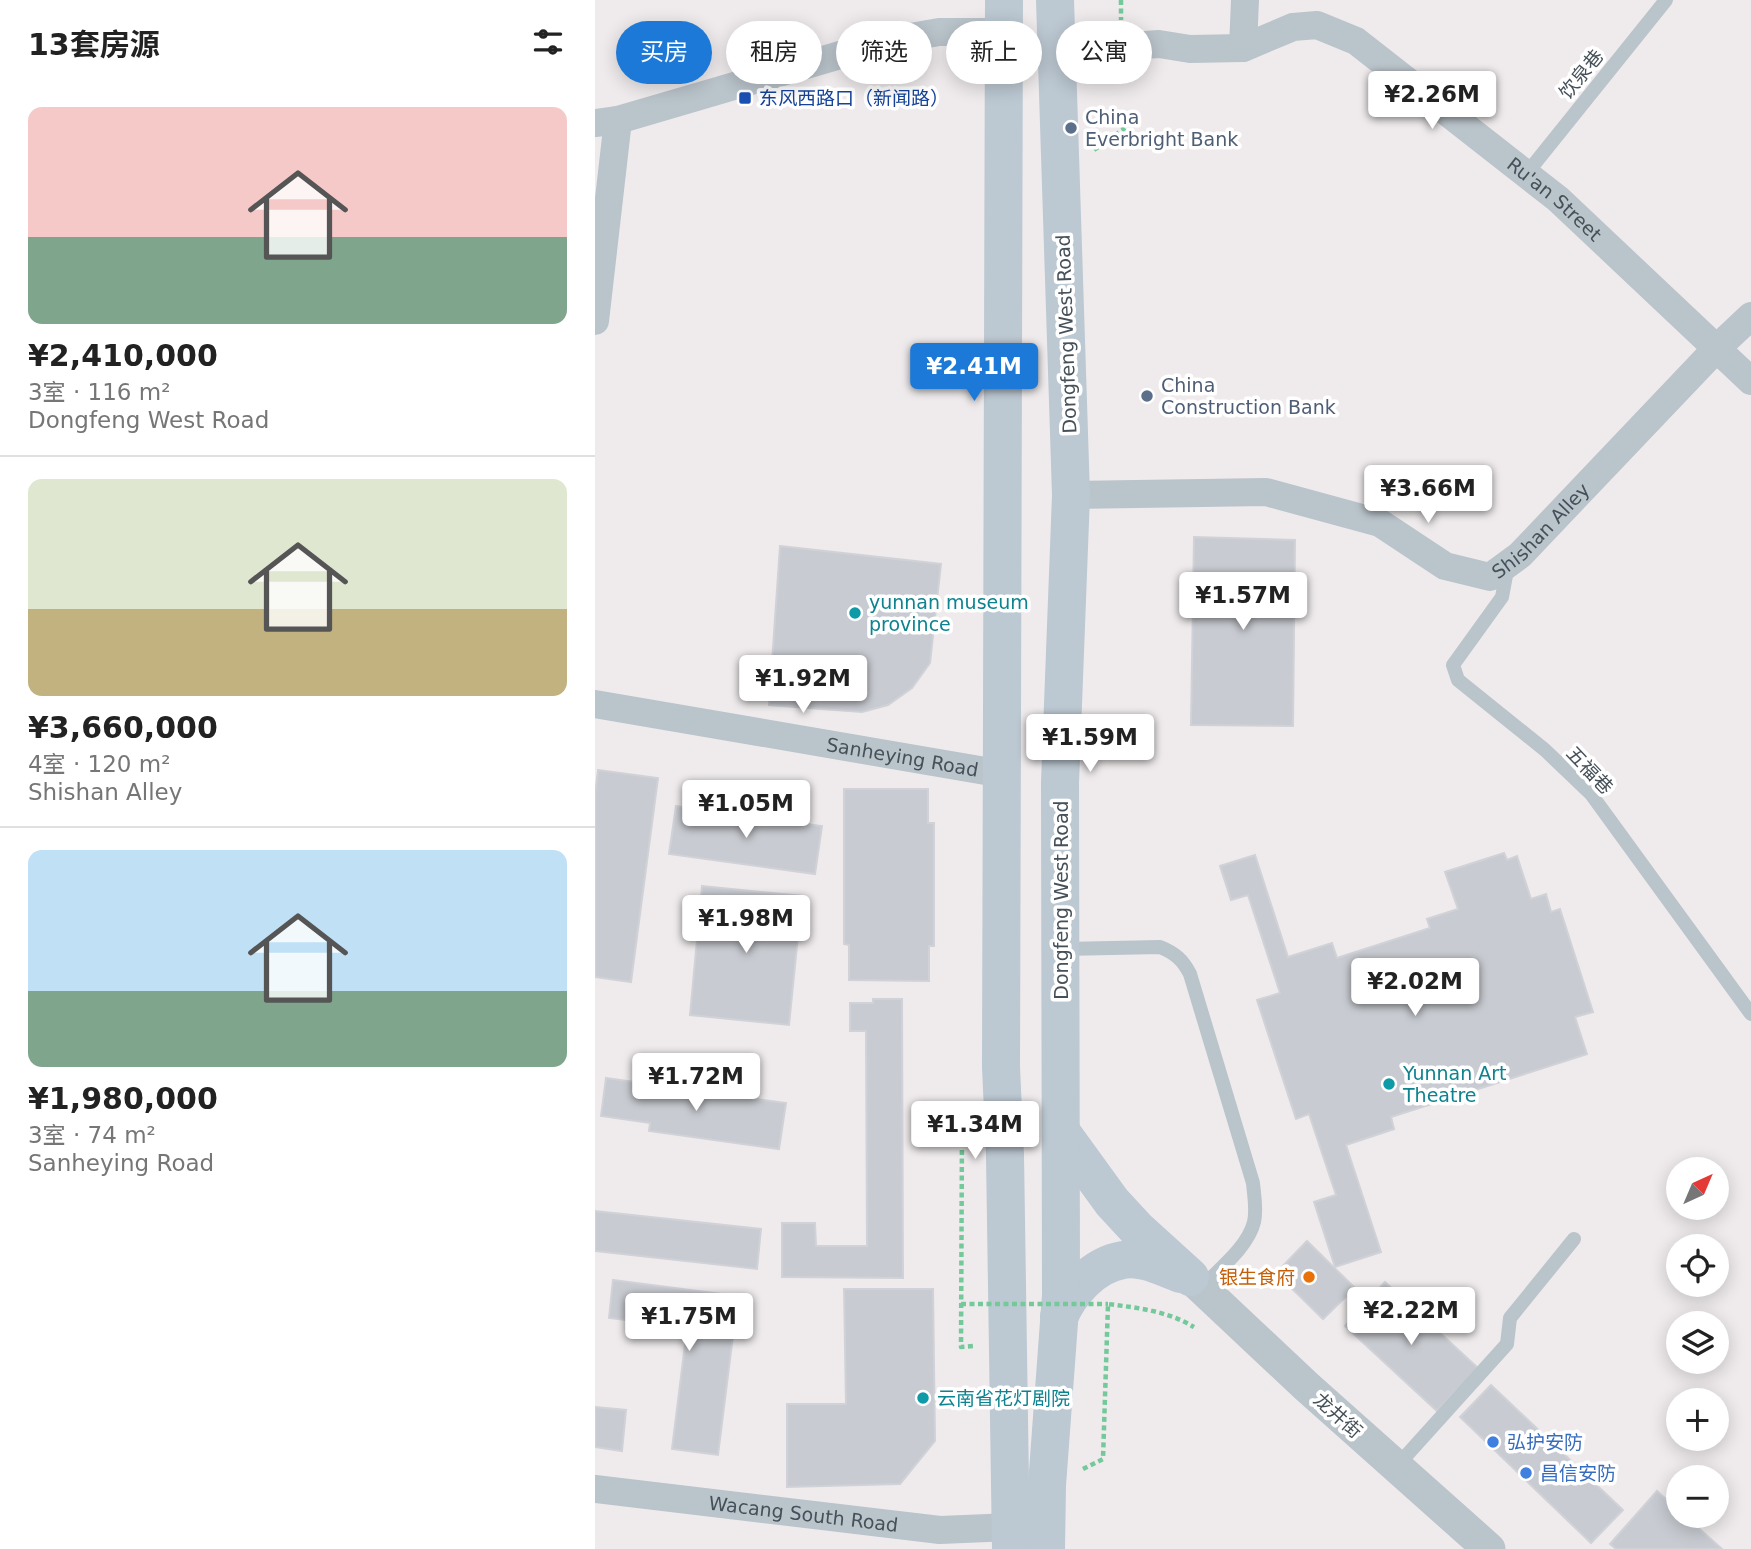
<!DOCTYPE html>
<html lang="zh">
<meta charset="utf-8">
<style>
:root{--surface:#fff;--page:#f2f2f2;--text:#222;--muted:#767676;--line:#e0e0e0;--accent:#1d79d7}
body{margin:0;font-family:"DejaVu Sans","Noto Sans SC",sans-serif;background:var(--page);color:var(--text);height:100vh;display:flex;flex-direction:column;font-size:26px;white-space:nowrap}
*{box-sizing:border-box;margin:0}
p{font-size:23px;color:var(--muted)}
.icon{flex:none;width:38px;height:38px;fill:none;stroke:currentColor;stroke-width:2;stroke-linecap:round;stroke-linejoin:round}
.map{position:relative;flex:1;overflow:hidden}
.side{display:flex;flex-direction:column;background:var(--surface);width:595px}
.side>*{flex:none}
.guide{position:absolute;left:21px;top:21px;width:665px;height:63px;display:flex;gap:14px}
.needle{width:46px;rotate:44deg}
.tools{position:absolute;left:1071px;top:1157px;display:grid;gap:14px}
.tools a{display:grid;place-items:center;width:63px;height:63px;border-radius:50%;background:var(--surface);box-shadow:0 4px 18px #0003;font-size:35px}
.price{position:absolute;translate:-50% -60px;padding:0 16px;border-radius:7px;background:#fff;color:#222;font-size:23px;line-height:46px;filter:drop-shadow(0 2px 4px #0008)}
.price::after{content:'';position:absolute;left:50%;top:42px;width:21px;height:16px;margin-left:-10px;background:inherit;clip-path:polygon(0 0,100% 0,50% 100%)}
.price.on{background:var(--accent);color:#fff}
ul{padding:0;list-style:none}
li{display:grid;align-content:center;gap:14px;height:371px;padding:0 28px}
li+li{border-top:2px solid var(--line)}
li span{display:grid;place-items:center;height:217px;border-radius:14px;color:#555}
li>.icon{margin-inline-start:auto}
span .icon{width:126px;height:126px;fill:#fffc;stroke-width:1}
li b{font-size:30px}
h2{display:flex;justify-content:space-between;align-items:center;height:84px;padding:0 28px;font-size:30px}
.chip{padding:0 24px;border-radius:32px;background:var(--surface);box-shadow:0 4px 18px #0003;font-size:24px;line-height:63px}
.chip.on{background:var(--accent);color:#fff}
main{display:flex;flex:1;min-height:0}
.map>svg:first-child{display:block}
</style>
<main>
<section class="side">
<h2>13套房源<svg class="icon" aria-label="filters" viewBox="0 0 24 24"><path d="M4 7h16M4 17h16"/><circle cx="9" cy="7" r="2"/><circle cx="15" cy="17" r="2"/></svg></h2>
<ul>
<li><span style="background:linear-gradient(#f6c9c9 60%,#7fa58c 0)"><svg class="icon" aria-label="home" viewBox="0 0 24 24"><path d="M3 11l9-7 9 7M6 9v11h12V9"/></svg></span><div><b>¥2,410,000</b><p>3室 · 116 m²</p><p>Dongfeng West Road</p></div></li>
<li><span style="background:linear-gradient(#dfe7d0 60%,#c2b280 0)"><svg class="icon" aria-label="home" viewBox="0 0 24 24"><path d="M3 11l9-7 9 7M6 9v11h12V9"/></svg></span><div><b>¥3,660,000</b><p>4室 · 120 m²</p><p>Shishan Alley</p></div></li>
<li><span style="background:linear-gradient(#bfe0f5 65%,#7fa58c 0)"><svg class="icon" aria-label="home" viewBox="0 0 24 24"><path d="M3 11l9-7 9 7M6 9v11h12V9"/></svg></span><div><b>¥1,980,000</b><p>3室 · 74 m²</p><p>Sanheying Road</p></div></li>
</ul>
</section>
<div class="map">
<svg width="1156" height="1549" viewBox="0 0 1156 1549">
<rect width="100%" height="100%" fill="#efebec"/>
<g fill="#c8cbd1" stroke="#d0d2d7" stroke-width="2">
<path d="M599,537L700,540L698,726L596,725Z"/>
<path d="M185,546L346,564L335,663L317,688L293,705L267,712L174,705Z"/>
<path d="M3,770L63,778L36,982L0,977V794Z"/>
<path d="M249,789H333V823H339V946H334V981L254,980V945L249,944Z"/>
<path d="M81,806L227,826L220,874L74,854Z"/>
<path d="M909,853L912,860L922,856L936,899L951,894L956,912L965,909L998,1012L980,1017L992,1054L796,1117L799,1129L751,1145L786,1252L740,1267L719,1202L741,1195L714,1114L701,1119L662,1000L685,993L653,895L636,900L625,866L660,855L693,957L737,943L742,958L835,928L832,919L863,909L850,872Z"/>
<path d="M107,886L207,896L194,1025L95,1015Z"/>
<path d="M278,999H307L308,1278L187,1277V1223H220L221,1246H272L271,1031H255V1003H278Z"/>
<path d="M11,1078L191,1103L184,1149L54,1131L55,1123L6,1116Z"/>
<path d="M0,1211L166,1229L162,1269L0,1251Z"/>
<path d="M712,1241L760,1288L728,1319L681,1273Z"/>
<path d="M18,1280L143,1296L123,1455L77,1449L92,1328L14,1318Z"/>
<path d="M790,1282L883,1368L842,1411L750,1326Z"/>
<path d="M249,1289H338L340,1441L305,1484L192,1487V1404H251Z"/>
<path d="M896,1385L1028,1510L996,1543L865,1417Z"/>
<path d="M0,1407L31,1410L27,1451L0,1447Z"/>
<path d="M1062,1491L1083,1510V1516H1090L1127,1549H1021L1015,1544Z"/>
</g>
<g fill="none" stroke-linecap="round" stroke-linejoin="round">
<g stroke="#73c99a" stroke-width="4.5" stroke-dasharray="5 3.5" stroke-linecap="butt">
<path d="M526,0V20"/>
<path d="M499,150L530,128"/>
<path d="M374,1118L367,1129L366,1347L378,1346"/>
<path d="M488,1469L508,1459L513,1304C544,1308 572,1311 599,1327"/>
</g>
<g stroke="#bac4cb" stroke-width="14">
<path d="M932,173L1071,0"/>
<path d="M913,565L907,597L858,665L863,680L950,750L996,794L1156,1014"/>
<path d="M468,949L565,947C580,953 588,960 595,974L658,1183C659,1195 662,1209 659,1222C653,1247 624,1269 607,1287"/>
<path d="M801,1467L912,1344L915,1318L979,1239"/>
</g>
<g stroke="#bac4cb" stroke-width="28">
<path d="M648,48L650,0"/>
<path id="s1" d="M461,51L564,44L595,49L648,48L698,27L722,25L761,41L963,199L1156,381"/>
<path d="M0,123L23,120L293,41L344,32H409"/>
<path d="M0,321L23,120"/>
<path id="s2" d="M476,495L671,492L785,523L850,566L895,577L925,555L1121,349L1156,316"/>
<path id="s3" d="M0,704L408,774"/>
<path id="s4" d="M0,1489L345,1530L417,1527"/>
</g>
<path stroke="#bac4cb" stroke-width="33" d="M595,1277L711,1386L894,1549"/>
<g stroke="#bcc8d2" stroke-width="38">
<path d="M409,0L406,1067L410,1155L416,1549"/>
<path d="M467,1133L517,1202L541,1228L595,1277"/>
<path d="M464,1317C475,1292 498,1265 528,1260C547,1256 569,1268 586,1274"/>
<path d="M451,1549L452,1485L466,1295L465,783L476,495L460,0"/>
</g>
<path stroke="#73c99a" stroke-width="4.5" stroke-dasharray="5 3.5" stroke-linecap="butt" d="M366,1304H513"/>
</g>
<rect fill="#1a4fb4" stroke="#fff" stroke-width="2.5" x="143" y="91" width="14" height="14" rx="3.5"/>
<g fill="#5c6f8a" stroke="#fff" stroke-width="2.5">
<circle cx="476" cy="128" r="7"/>
<circle cx="552" cy="396" r="7"/>
</g>
<g fill="#0f9aa8" stroke="#fff" stroke-width="2.5">
<circle cx="260" cy="613" r="7"/>
<circle cx="794" cy="1084" r="7"/>
<circle cx="328" cy="1398" r="7"/>
</g>
<circle fill="#e8710a" stroke="#fff" stroke-width="2.5" cx="714" cy="1277" r="7"/>
<g fill="#3f7fe0" stroke="#fff" stroke-width="2.5">
<circle cx="898" cy="1442" r="7"/>
<circle cx="931" cy="1473" r="7"/>
</g>
<g text-anchor="middle" dominant-baseline="central" stroke-width="7" stroke-linejoin="round" paint-order="stroke">
<g font-size="19" fill="#455058" stroke="#fff">
<text transform="translate(986 74) rotate(-51)">饮泉巷</text>
<text stroke="none"><textPath href="#s1" startOffset="562">Ru'an Street</textPath></text>
<text transform="translate(471 334) rotate(-92)">Dongfeng West Road</text>
<text stroke="none"><textPath href="#s2" startOffset="506">Shishan Alley</textPath></text>
<text stroke="none"><textPath href="#s3" startOffset="312">Sanheying Road</textPath></text>
<text transform="translate(995 770) rotate(46)">五福巷</text>
<text transform="translate(466 900) rotate(-90)">Dongfeng West Road</text>
<text transform="translate(743 1415) rotate(42)">龙井街</text>
<text stroke="none"><textPath href="#s4" startOffset="210">Wacang South Road</textPath></text>
</g>
<g font-size="19" fill="#164399" stroke="#fff" text-anchor="start">
<text x="164" y="98">东风西路口（新闻路）</text>
</g>
<g font-size="19" fill="#4e5e75" stroke="#fff" text-anchor="start">
<text x="490" y="117">China<tspan x="490" dy="22">Everbright Bank</tspan></text>
<text x="566" y="385">China<tspan x="566" dy="22">Construction Bank</tspan></text>
</g>
<g font-size="19" fill="#0d838f" stroke="#fff" text-anchor="start">
<text x="274" y="602">yunnan museum<tspan x="274" dy="22">province</tspan></text>
<text x="808" y="1073">Yunnan Art<tspan x="808" dy="22">Theatre</tspan></text>
<text x="342" y="1398">云南省花灯剧院</text>
</g>
<g font-size="19" fill="#c56008" stroke="#fff" text-anchor="end">
<text x="700" y="1277">银生食府</text>
</g>
<g font-size="19" fill="#366cbe" stroke="#fff" text-anchor="start">
<text x="912" y="1442">弘护安防</text>
<text x="945" y="1473">昌信安防</text>
</g>
</g>
</svg>
<div class="tools">
<a><svg class="needle" viewBox="-14 -14 28 28"><path d="M0-13l5 13h-10z" fill="#e53935"/><path d="M0 13l5-13h-10z" fill="#767676"/></svg></a>
<a><svg class="icon" aria-label="locate" viewBox="0 0 24 24"><circle cx="12" cy="12" r="6"/><path d="M12 2v4M12 18v4M2 12h4M18 12h4"/></svg></a>
<a><svg class="icon" aria-label="layers" viewBox="0 0 24 24"><path d="M12 4l9 5-9 5-9-5zM3 14l9 5 9-5"/></svg></a>
<a>+</a>
<a>−</a>
</div>
<b class="price" style="left:837px;top:131px">¥2.26M</b>
<b class="price on" style="left:379px;top:403px">¥2.41M</b>
<b class="price" style="left:833px;top:525px">¥3.66M</b>
<b class="price" style="left:648px;top:632px">¥1.57M</b>
<b class="price" style="left:208px;top:715px">¥1.92M</b>
<b class="price" style="left:495px;top:774px">¥1.59M</b>
<b class="price" style="left:151px;top:840px">¥1.05M</b>
<b class="price" style="left:151px;top:955px">¥1.98M</b>
<b class="price" style="left:820px;top:1018px">¥2.02M</b>
<b class="price" style="left:101px;top:1113px">¥1.72M</b>
<b class="price" style="left:380px;top:1161px">¥1.34M</b>
<b class="price" style="left:816px;top:1347px">¥2.22M</b>
<b class="price" style="left:94px;top:1353px">¥1.75M</b>
<div class="guide">
<a class="chip on">买房</a>
<a class="chip">租房</a>
<a class="chip">筛选</a>
<a class="chip">新上</a>
<a class="chip">公寓</a>
</div>
</div>
</main>
